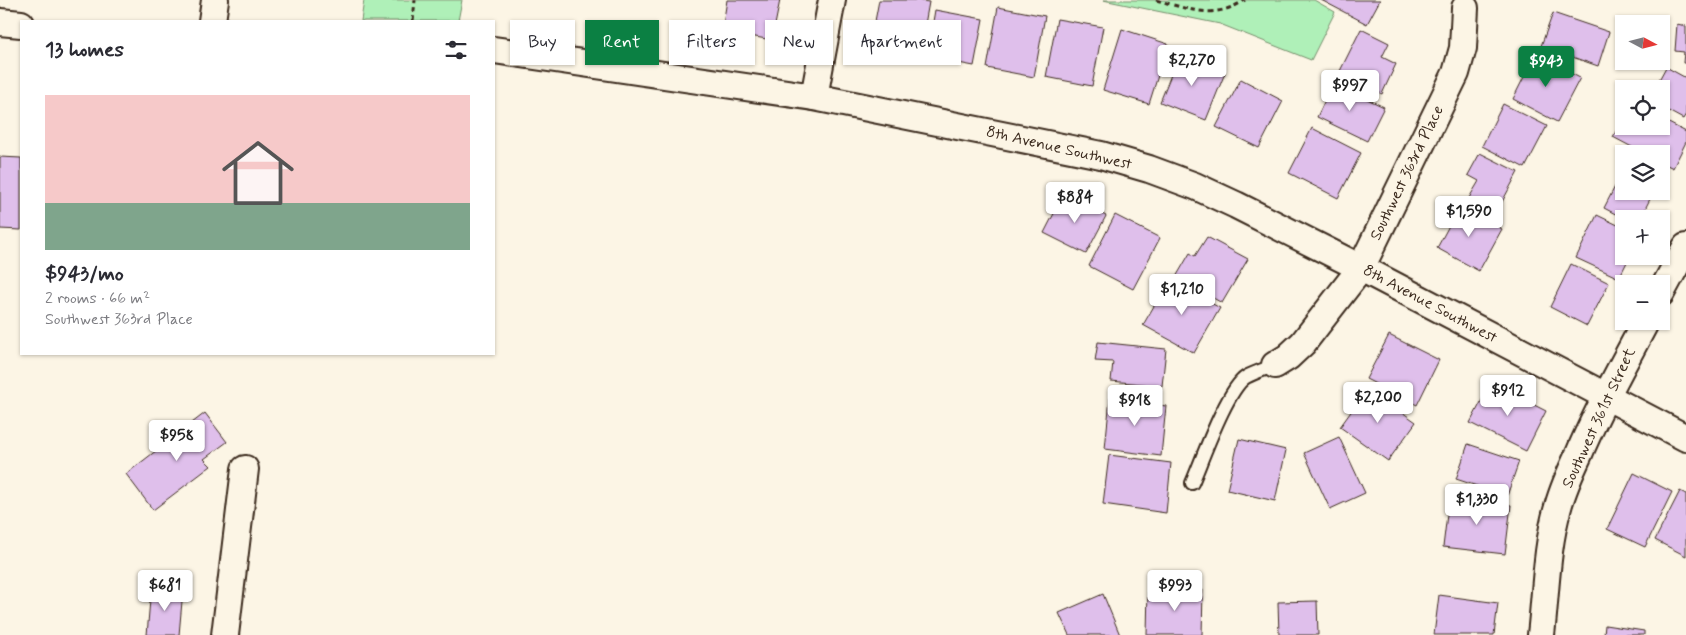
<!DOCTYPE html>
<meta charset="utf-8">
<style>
:root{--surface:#fff;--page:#f2f2f3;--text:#2b2b33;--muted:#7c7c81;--line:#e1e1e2;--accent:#0b8043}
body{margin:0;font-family:Mynerve,sans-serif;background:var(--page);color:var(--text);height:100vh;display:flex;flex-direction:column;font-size:19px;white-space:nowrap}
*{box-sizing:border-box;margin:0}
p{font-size:16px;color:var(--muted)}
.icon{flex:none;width:28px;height:28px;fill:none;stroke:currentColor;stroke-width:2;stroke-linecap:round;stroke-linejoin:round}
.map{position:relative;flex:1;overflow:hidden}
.side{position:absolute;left:20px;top:20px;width:475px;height:335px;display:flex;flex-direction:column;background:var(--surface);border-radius:0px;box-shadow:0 1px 4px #0004}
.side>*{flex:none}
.guide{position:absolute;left:510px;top:20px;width:475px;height:45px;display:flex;gap:10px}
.needle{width:32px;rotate:97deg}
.fabs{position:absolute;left:1615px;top:15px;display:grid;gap:10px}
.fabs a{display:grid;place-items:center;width:55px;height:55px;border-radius:0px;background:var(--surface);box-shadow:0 1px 4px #0004;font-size:25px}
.price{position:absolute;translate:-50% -42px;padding:0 11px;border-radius:5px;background:#fff;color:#222;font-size:16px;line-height:32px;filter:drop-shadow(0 1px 2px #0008)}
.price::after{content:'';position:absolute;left:50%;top:30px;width:15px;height:11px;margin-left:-8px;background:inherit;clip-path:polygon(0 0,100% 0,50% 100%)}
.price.active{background:var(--accent);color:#fff}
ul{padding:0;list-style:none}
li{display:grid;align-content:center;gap:10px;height:265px;padding:0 25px}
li+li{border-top:1px solid var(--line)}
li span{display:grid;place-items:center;height:155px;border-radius:0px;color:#555}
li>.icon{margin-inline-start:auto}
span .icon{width:90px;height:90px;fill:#fffc;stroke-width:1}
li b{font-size:21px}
h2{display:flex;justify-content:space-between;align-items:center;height:60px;padding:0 25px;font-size:21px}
.chip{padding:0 18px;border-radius:0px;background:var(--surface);box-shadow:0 1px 4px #0004;font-size:18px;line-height:45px}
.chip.active{background:var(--accent);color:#fff}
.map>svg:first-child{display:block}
</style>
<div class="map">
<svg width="1686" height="635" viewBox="0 0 1686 635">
<rect width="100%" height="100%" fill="#fcf5e5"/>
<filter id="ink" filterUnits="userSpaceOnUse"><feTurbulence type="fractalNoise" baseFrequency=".02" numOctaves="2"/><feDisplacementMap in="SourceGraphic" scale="10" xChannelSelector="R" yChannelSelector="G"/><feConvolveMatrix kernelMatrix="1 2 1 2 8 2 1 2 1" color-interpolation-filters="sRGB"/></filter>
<g filter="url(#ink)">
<g fill="#aff0b8" stroke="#758d6b">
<path d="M364,0H462L458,21H361Z"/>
<path d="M1103,0H1314L1335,12L1311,60L1220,24Z"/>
</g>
<g fill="#dfbfeb" stroke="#3b2a1e">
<path d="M727,0H780L772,40L722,31Z"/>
<path d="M879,0H916L929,2L919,58L870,48Z"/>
<path d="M1321,0H1380L1367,24Z"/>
<path d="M998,7L1045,16L1034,77L987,68Z"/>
<path d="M935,10L983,19L974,66L927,57Z"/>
<path d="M1553,13L1609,32L1598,66L1541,46Z"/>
<path d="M1057,19L1103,27L1092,86L1046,77Z"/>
<path d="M1677,24L1686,26V63H1683L1684,52L1675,51Z"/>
<path d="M1122,29L1168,44L1149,104L1103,90Z"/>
<path d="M1361,29L1389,43L1382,57L1396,64L1382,94L1339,73Z"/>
<path d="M1179,55L1225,73L1206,120L1160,102Z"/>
<path d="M1535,55L1580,78L1557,122L1513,99Z"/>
<path d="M1666,67L1686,78V114L1683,119L1661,107V89H1654Z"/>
<path d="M1241,79L1283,101L1259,148L1216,127Z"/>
<path d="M1333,83L1384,107L1367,141L1317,117Z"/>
<path d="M1503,104L1547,126L1525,168L1482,146Z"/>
<path d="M1624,116V126H1661V119L1686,132V142L1673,168L1661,162V154H1645L1613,137Z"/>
<path d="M1312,128L1361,153L1338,198L1289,173Z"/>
<path d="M1480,153L1518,172L1494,217L1466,203L1479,181L1468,175Z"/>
<path d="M0,157L21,158V230L0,229Z"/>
<path d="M1624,169V191H1654L1640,219H1625L1604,208Z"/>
<path d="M1064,194L1106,216L1086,254L1044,233Z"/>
<path d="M1460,205L1502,229L1479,271L1437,248Z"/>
<path d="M1115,215L1160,238L1133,289L1089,266Z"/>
<path d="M1597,215L1624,228V256H1630L1619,278L1576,258Z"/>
<path d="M1207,237L1248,259L1222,303L1176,277L1190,253L1195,256Z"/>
<path d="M1571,264L1609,283L1587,326L1550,307Z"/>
<path d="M1169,280L1220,308L1194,353L1143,325Z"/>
<path d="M1389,335L1439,360L1417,405L1366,379Z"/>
<path d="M1098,342L1166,349L1162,386L1111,381L1113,362L1095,361Z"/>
<path d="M1491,383L1546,411L1526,451L1470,423Z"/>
<path d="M1368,388L1416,422L1388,461L1340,427Z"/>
<path d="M1110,398L1166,406L1161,456L1105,449Z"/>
<path d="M205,413L227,442L204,459L211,466L153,510L126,474Z"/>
<path d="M1339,437L1365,493L1330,509L1304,453Z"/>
<path d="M1239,439L1286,450L1275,501L1227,490Z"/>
<path d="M1468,444L1519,461L1507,496L1456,479Z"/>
<path d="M1109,455L1171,463L1166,513L1103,504Z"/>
<path d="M1634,473L1672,492L1645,547L1607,529Z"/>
<path d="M1680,491L1686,494V556L1655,540Z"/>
<path d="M1449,498L1511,505L1505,554L1443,547Z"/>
<path d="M1148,587L1203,590L1202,635H1147Z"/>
<path d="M151,588L183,590L179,635H147Z"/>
<path d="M1103,594L1120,635H1069L1059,613Z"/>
<path d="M1439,595L1498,603L1494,635H1434Z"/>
<path d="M1317,601L1318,635H1279L1278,602Z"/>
<path d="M1605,625L1644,631V635H1604Z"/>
</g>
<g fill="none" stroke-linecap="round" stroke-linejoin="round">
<defs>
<path id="service" d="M1192,483C1202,460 1227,389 1246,377C1255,372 1266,369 1275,365"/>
<g id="minor">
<path d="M212,21L215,0"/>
<path d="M0,22L21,24"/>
<path d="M494,50L814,97L1101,155L1149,169L1195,186L1236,205L1361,268L1686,438"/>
<path d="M814,97L832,0"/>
<path d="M1661,293L1686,247"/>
<path d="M1275,365L1288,357L1303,343L1361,268L1456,73L1463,48L1465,8"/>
<path d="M225,635L245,469"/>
<path d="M1541,635C1546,592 1546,548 1558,507C1563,489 1571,471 1579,454C1598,408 1623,365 1646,321"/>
</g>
</defs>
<use href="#service" stroke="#3b2a1e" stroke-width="16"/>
<use href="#minor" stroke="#3b2a1e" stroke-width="30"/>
<g stroke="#3b2a1e" stroke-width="3" stroke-dasharray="5 4" stroke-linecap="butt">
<path d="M1156,0C1190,9 1213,21 1245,0"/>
<path d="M413,21L415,0"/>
</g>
<use href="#service" stroke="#fcf5e5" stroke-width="12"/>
<use href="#minor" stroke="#fcf5e5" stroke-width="26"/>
</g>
</g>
<g text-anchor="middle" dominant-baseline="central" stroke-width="4" stroke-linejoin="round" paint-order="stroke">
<g font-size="16" fill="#3b2a1e" stroke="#fcf5e5">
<text transform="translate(1059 148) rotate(13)">8th Avenue Southwest</text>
<text transform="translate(1407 173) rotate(-64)">Southwest 363rd Place</text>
<text transform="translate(1430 304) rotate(28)">8th Avenue Southwest</text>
<text transform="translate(1599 418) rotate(-65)">Southwest 361st Street</text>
</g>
</g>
</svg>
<div class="fabs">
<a><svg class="needle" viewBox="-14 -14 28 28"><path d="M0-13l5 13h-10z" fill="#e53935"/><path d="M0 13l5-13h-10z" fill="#7c7c81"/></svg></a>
<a><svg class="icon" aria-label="locate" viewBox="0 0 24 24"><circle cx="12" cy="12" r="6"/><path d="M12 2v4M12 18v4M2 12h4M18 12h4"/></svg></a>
<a><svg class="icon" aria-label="layers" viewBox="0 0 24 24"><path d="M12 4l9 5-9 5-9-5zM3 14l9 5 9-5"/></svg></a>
<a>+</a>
<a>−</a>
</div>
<b class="price" style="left:1192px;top:87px">$2,270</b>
<b class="price active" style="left:1546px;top:88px">$943</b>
<b class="price" style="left:1350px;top:112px">$997</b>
<b class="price" style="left:1075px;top:224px">$884</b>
<b class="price" style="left:1469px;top:238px">$1,590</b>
<b class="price" style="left:1182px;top:316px">$1,210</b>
<b class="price" style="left:1508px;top:417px">$912</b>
<b class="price" style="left:1378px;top:424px">$2,200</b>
<b class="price" style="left:1135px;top:427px">$918</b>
<b class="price" style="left:177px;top:462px">$958</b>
<b class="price" style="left:1477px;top:526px">$1,330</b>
<b class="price" style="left:165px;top:612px">$681</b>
<b class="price" style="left:1175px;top:612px">$993</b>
<div class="guide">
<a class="chip">Buy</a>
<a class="chip active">Rent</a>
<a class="chip">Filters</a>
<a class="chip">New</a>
<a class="chip">Apartment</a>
</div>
<section class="side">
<h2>13 homes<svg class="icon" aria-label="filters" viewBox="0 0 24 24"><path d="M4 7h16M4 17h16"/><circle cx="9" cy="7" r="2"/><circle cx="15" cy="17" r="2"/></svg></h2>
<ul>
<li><span style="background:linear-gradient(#f6c9c9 70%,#7fa58c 0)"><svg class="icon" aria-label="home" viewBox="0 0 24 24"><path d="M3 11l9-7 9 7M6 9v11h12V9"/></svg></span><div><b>$943/mo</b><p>2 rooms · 66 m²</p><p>Southwest 363rd Place</p></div></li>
</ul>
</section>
</div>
